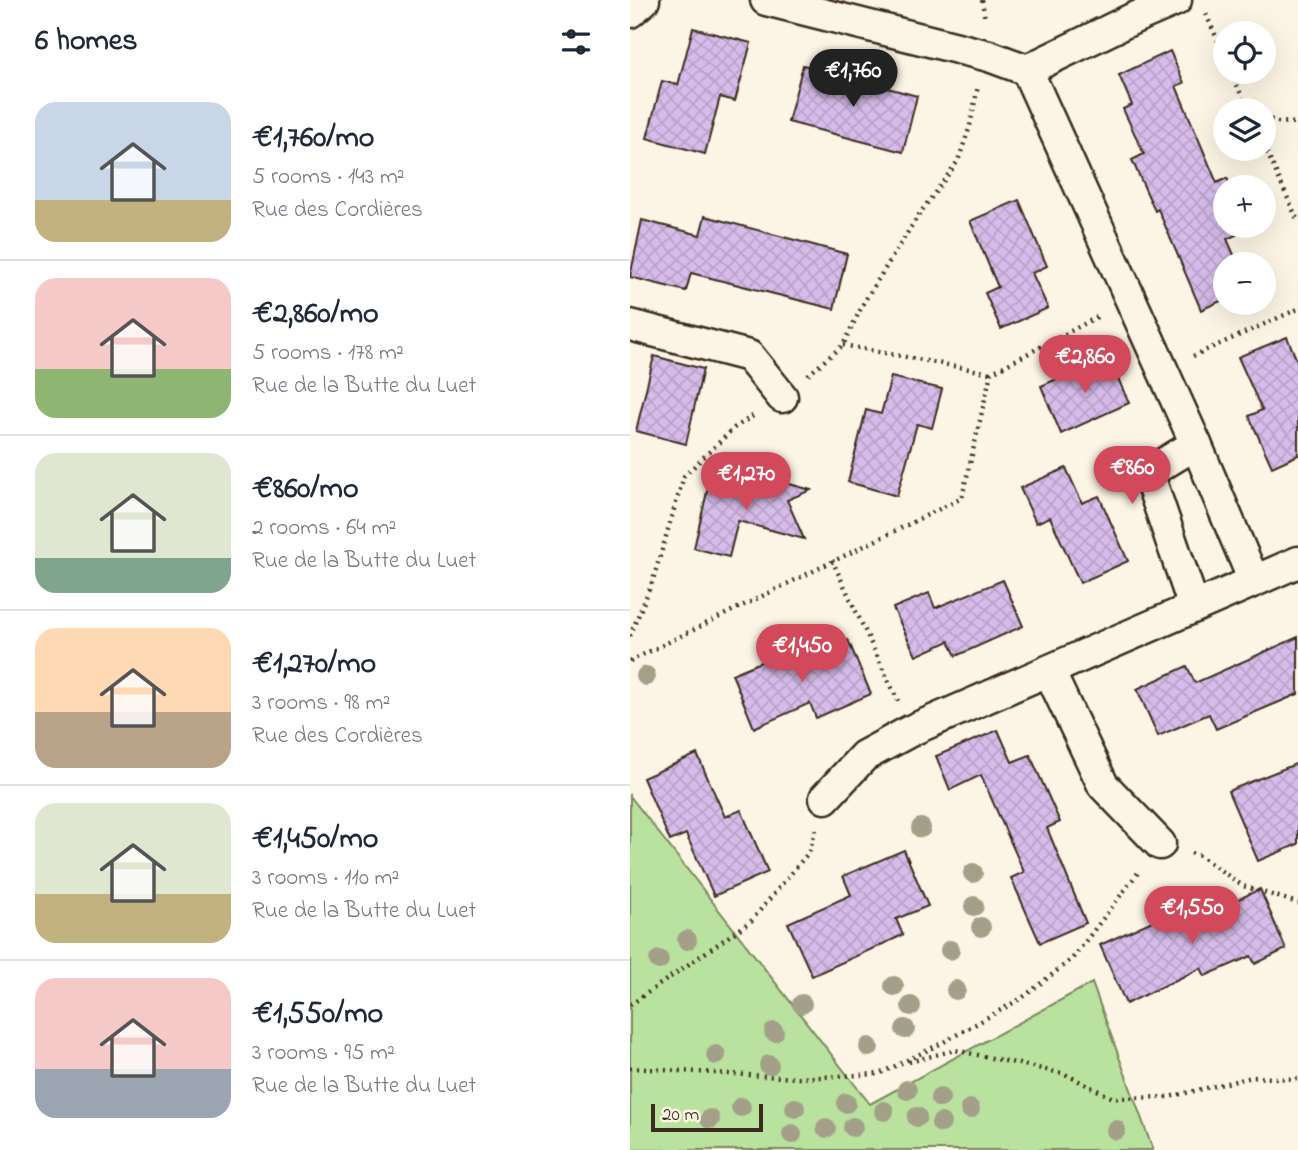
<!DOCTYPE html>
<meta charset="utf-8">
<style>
:root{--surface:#fff;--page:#f2f2f3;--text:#1f2937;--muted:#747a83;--line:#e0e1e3;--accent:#d1495b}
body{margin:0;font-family:"Indie Flower",sans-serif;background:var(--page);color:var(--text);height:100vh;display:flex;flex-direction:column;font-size:26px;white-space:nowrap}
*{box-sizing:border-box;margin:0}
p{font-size:23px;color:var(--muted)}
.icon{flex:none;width:38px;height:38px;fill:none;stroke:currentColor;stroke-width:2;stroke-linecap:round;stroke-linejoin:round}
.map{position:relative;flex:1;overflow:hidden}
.sheet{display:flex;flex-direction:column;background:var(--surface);width:630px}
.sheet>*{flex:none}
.tools{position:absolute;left:583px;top:21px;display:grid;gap:14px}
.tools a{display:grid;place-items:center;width:63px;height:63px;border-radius:50%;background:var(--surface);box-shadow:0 7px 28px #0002;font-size:35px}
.scale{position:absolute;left:21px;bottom:18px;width:112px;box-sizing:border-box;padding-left:7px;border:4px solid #3b2a1e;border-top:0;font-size:19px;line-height:24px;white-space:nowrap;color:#3b2a1e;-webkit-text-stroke:5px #fcf5e5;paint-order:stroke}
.price{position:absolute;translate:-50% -60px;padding:0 16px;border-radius:24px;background:var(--accent);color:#fff;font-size:23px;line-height:46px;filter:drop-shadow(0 2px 4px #0008)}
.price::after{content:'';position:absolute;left:50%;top:42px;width:21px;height:16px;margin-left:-10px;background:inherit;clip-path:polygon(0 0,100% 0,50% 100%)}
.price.active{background:#222;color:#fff}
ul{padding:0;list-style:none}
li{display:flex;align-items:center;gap:21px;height:175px;padding:0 35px}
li+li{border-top:2px solid var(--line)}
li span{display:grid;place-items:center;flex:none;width:196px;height:140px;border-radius:21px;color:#555}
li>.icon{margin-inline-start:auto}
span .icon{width:84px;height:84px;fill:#fffc;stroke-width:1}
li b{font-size:30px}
h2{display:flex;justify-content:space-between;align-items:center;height:84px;padding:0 35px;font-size:30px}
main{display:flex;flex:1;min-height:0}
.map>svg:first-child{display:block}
</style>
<main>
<section class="sheet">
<h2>6 homes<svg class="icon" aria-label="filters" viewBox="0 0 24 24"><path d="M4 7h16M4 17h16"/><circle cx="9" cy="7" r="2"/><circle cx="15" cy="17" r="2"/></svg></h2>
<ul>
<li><span style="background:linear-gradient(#c9d6e8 70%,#c2b280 0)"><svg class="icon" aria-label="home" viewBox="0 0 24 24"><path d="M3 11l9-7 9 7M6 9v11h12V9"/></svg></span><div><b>€1,760/mo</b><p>5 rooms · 143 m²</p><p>Rue des Cordières</p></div></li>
<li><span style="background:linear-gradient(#f6c9c9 65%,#8fb573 0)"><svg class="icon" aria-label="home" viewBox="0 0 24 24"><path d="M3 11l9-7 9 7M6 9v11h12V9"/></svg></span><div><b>€2,860/mo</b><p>5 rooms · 178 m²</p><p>Rue de la Butte du Luet</p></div></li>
<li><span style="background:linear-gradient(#dfe7d0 75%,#7fa58c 0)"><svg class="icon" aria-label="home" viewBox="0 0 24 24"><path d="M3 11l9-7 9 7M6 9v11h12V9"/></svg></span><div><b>€860/mo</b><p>2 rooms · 64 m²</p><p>Rue de la Butte du Luet</p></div></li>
<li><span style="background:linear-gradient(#ffd9b3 60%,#b9a48a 0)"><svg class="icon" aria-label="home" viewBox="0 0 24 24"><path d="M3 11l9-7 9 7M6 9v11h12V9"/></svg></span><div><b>€1,270/mo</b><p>3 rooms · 98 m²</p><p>Rue des Cordières</p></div></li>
<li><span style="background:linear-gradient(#dfe7d0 65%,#c2b280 0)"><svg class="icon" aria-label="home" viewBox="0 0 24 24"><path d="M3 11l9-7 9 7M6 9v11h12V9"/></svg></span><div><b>€1,450/mo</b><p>3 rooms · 110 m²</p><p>Rue de la Butte du Luet</p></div></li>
<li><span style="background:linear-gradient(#f6c9c9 65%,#9aa5b1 0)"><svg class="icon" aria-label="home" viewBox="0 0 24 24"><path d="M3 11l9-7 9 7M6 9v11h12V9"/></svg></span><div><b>€1,550/mo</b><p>3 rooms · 95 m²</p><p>Rue de la Butte du Luet</p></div></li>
</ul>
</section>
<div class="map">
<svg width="668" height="1150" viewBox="0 0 668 1150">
<defs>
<pattern id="building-cross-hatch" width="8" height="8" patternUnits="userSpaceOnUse" patternTransform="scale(1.75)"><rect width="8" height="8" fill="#d6bcea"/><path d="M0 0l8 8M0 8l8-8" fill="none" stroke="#b9a2c8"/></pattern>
</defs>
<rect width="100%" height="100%" fill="#fcf5e5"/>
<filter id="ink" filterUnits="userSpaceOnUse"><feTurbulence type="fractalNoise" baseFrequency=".0143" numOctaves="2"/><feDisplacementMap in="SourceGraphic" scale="14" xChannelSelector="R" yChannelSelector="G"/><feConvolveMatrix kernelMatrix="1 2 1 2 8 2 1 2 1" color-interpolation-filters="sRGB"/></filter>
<g filter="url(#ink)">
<path fill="#b9e29f" stroke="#7a865e" stroke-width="2" d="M0,796L240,1104L462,983L523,1150H0Z"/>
<g fill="url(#building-cross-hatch)" stroke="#3b2a1e" stroke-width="2">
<path d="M63,28L121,43L105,101L90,97L75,154L17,138L32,81L48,85Z"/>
<path d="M540,51L554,83L546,86L587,183L597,178L601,187H595V226H617L619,229L597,239L608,264H595V299L571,310L528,209L525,211L502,160L514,154L493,109L502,105L489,75Z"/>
<path d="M173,65L287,96L273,152L158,122Z"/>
<path d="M389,200L417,266L402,273L418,308L371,329L355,293L368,287L340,221Z"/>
<path d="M75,216L217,254L204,309L61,273L56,291L0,277L12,220L70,235Z"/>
<path d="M657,337L668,363V455L642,467L619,416L632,410L608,357Z"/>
<path d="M24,356L73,369L56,444L6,431Z"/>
<path d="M478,356L499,403L431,434L411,386Z"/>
<path d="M261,377L312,389L302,428L287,424L267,496L218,482L236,410L251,414Z"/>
<path d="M436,468L452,503L469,496L498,561L450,583L420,517L406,523L390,488Z"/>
<path d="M120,473L181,490L157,500L174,539L108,521L99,557L64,548L79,483L115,491Z"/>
<path d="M373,580L393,626L326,656L319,641L286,656L263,608L299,593L305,608Z"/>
<path d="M668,637V694L586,729L579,714L528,736L507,689L557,666L565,683Z"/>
<path d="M218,640L241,694L186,718L180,703L124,728L102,674L157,651L163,664Z"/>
<path d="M368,730L382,762L400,755L430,822L417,828L456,923L410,943L381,878L394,872L351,775L320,790L306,756Z"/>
<path d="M67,754L95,817L111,810L138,872L84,896L56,834L40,841L13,778Z"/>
<path d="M668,763V844L628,861L598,791Z"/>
<path d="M274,850L298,906L266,919L273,935L182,976L158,923L221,895L213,876Z"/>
<path d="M630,889L656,949L625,964L621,956L575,976L571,968L496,1004L470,945L546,910L553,925Z"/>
</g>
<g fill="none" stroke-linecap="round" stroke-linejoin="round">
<defs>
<g id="minor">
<path d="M136,0L359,56L397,70"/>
<path d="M546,0L502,19L397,70L566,444L624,581"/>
<path d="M0,12L14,0"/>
<path d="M0,325L119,356L152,397"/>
<path d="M564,607L518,473L566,444"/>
<path d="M419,671L473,785L530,844"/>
<path d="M195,798L234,756L282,730L668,562"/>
</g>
</defs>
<use href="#minor" stroke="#3b2a1e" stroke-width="35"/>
<g stroke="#3b2a1e" stroke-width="4.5" stroke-dasharray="2 5" stroke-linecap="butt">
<path d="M352,0L355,20"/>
<path d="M576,14L595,57"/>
<path d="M601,72L618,110"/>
<path d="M634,117L648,122L668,123"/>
<path d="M634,146L668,221"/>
<path d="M213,345L360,373"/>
<path d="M563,356L668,309"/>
<path d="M178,375L213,345L234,302L288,216L328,161L340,126L348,86"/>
<path d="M202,560L268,701"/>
<path d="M0,636L23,580L54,476L104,428L123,416"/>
<path d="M0,661L332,498L361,373L471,315"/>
<path d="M561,853L570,856L613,886L668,903"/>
<path d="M0,1005L121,921L179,852L186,829"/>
<path d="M279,1062L325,1050L435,1074L483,1098L539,1097L622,1077L668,1079"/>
<path d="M0,1068L168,1078L249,1074L312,1043L392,998L442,959L510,870"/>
</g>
<use href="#minor" stroke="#fcf5e5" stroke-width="30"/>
</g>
<g fill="#a39f89">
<circle cx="16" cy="676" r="10"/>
<circle cx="291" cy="828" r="10"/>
<circle cx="343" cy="873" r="10"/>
<circle cx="344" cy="906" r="10"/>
<circle cx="351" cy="927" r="10"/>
<circle cx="57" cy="940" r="10"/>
<circle cx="320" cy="950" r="10"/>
<circle cx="29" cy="960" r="10"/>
<circle cx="264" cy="986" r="10"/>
<circle cx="326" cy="990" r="10"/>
<circle cx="172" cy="1004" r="10"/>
<circle cx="281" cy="1006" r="10"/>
<circle cx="275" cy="1029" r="10"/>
<circle cx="144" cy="1032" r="10"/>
<circle cx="239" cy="1047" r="10"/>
<circle cx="86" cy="1055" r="10"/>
<circle cx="139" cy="1065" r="10"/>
<circle cx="277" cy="1090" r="10"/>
<circle cx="310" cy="1098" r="10"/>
<circle cx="216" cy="1103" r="10"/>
<circle cx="111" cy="1107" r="10"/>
<circle cx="165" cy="1108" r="10"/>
<circle cx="340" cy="1109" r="10"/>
<circle cx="254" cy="1111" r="10"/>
<circle cx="287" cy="1117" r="10"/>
<circle cx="80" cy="1119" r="10"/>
<circle cx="311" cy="1123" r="10"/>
<circle cx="223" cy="1127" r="10"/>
<circle cx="196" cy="1128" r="10"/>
<circle cx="486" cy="1130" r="10"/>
<circle cx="162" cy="1134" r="10"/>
</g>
</g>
</svg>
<div class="tools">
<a><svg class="icon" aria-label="locate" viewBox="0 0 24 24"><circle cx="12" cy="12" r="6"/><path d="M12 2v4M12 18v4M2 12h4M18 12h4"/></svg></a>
<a><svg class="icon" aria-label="layers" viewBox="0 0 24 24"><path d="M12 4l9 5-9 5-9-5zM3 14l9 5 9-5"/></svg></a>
<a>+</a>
<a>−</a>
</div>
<div class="scale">20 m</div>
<b class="price active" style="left:223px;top:109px">€1,760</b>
<b class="price" style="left:455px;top:395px">€2,860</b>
<b class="price" style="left:502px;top:506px">€860</b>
<b class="price" style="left:116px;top:512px">€1,270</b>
<b class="price" style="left:172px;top:684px">€1,450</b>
<b class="price" style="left:562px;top:946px">€1,550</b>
</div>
</main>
